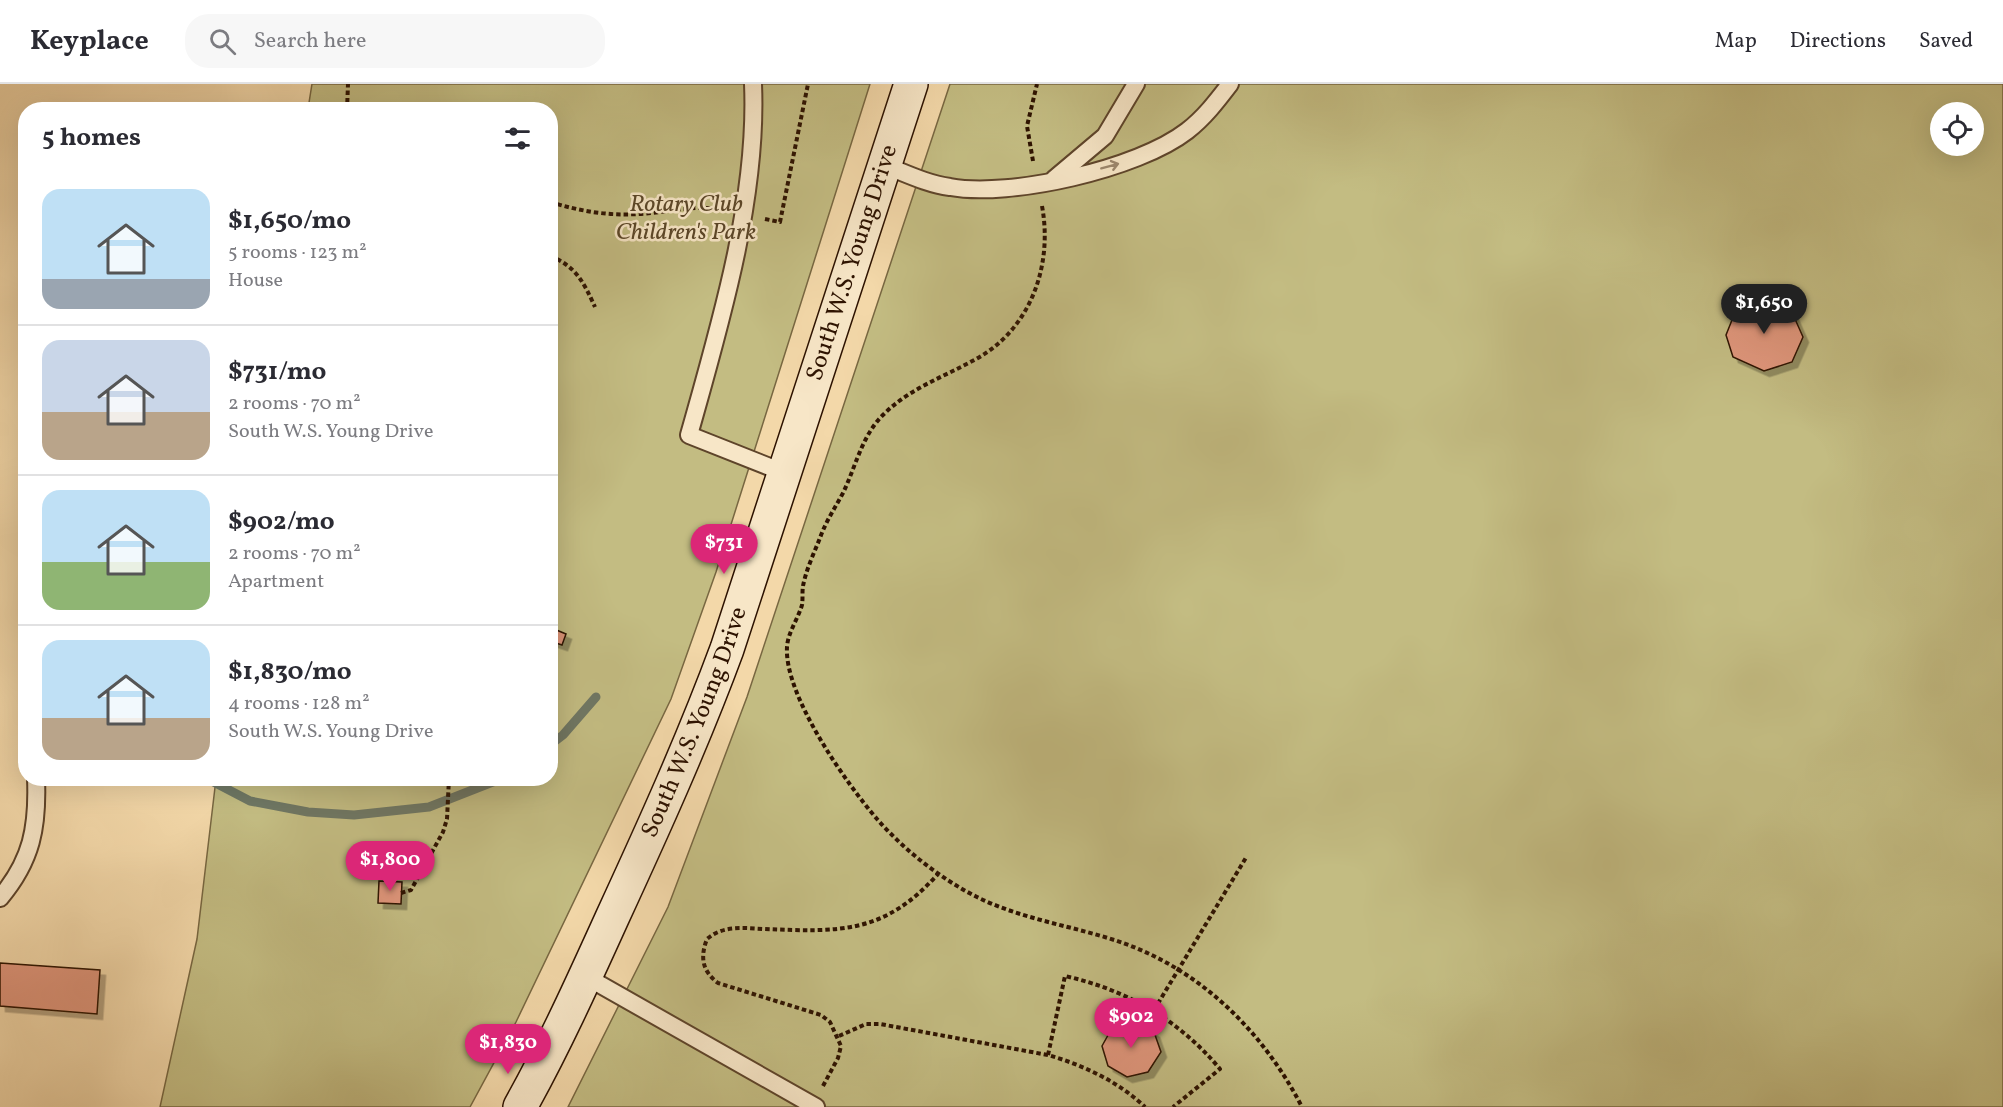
<!DOCTYPE html>
<meta charset="utf-8">
<style>
:root{--surface:#fff;--page:#f7f7f7;--text:#2b2b33;--muted:#7c7c81;--line:#e1e1e2;--accent:#db2777}
body{margin:0;font-family:Vollkorn,serif;background:var(--page);color:var(--text);height:100vh;display:flex;flex-direction:column;font-size:22px;white-space:nowrap}
*{box-sizing:border-box;margin:0}
p{font-size:20px;color:var(--muted)}
.icon{flex:none;width:33px;height:33px;fill:none;stroke:currentColor;stroke-width:2;stroke-linecap:round;stroke-linejoin:round}
.map{position:relative;flex:1;overflow:hidden}
.details{position:absolute;left:18px;top:18px;width:540px;height:684px;display:flex;flex-direction:column;background:var(--surface);border-radius:24px;box-shadow:0 6px 24px #0002}
.details>*{flex:none}
.controls{position:absolute;left:1930px;top:18px;display:grid;gap:12px}
.controls a{display:grid;place-items:center;width:54px;height:54px;border-radius:50%;background:var(--surface);box-shadow:0 6px 24px #0002;font-size:30px}
.price{position:absolute;translate:-50% -51px;padding:0 14px;border-radius:21px;background:var(--accent);color:#fff;font-size:20px;line-height:39px;filter:drop-shadow(0 2px 3px #0008)}
.price::after{content:'';position:absolute;left:50%;top:36px;width:18px;height:14px;margin-left:-9px;background:inherit;clip-path:polygon(0 0,100% 0,50% 100%)}
.price.current{background:#222;color:#fff}
ul{padding:0;list-style:none}
li{display:flex;align-items:center;gap:18px;height:150px;padding:0 24px}
li+li{border-top:2px solid var(--line)}
li span{display:grid;place-items:center;flex:none;width:168px;height:120px;border-radius:18px;color:#555}
li>.icon{margin-inline-start:auto}
span .icon{width:72px;height:72px;fill:#fffc;stroke-width:1}
li b{font-size:26px}
h2{display:flex;justify-content:space-between;align-items:center;height:72px;padding:0 24px;font-size:26px}
header{display:flex;align-items:center;gap:36px;box-sizing:border-box;height:84px;padding:0 30px;background:var(--surface);border-bottom:2px solid var(--line)}
header strong{font-size:28px}
nav{display:flex;gap:33px;margin-inline-start:auto;font-size:21px}
.search{width:420px;height:54px;background:var(--page);display:flex;align-items:center;gap:15px;box-sizing:border-box;padding:0 21px;border-radius:24px;color:var(--muted);font-size:22px}
.map>svg:first-child{display:block}
</style>
<header>
<strong>Keyplace</strong>
<div class="search"><svg class="icon" aria-label="search" viewBox="0 0 24 24"><circle cx="10" cy="10" r="6"/><path d="M15 15l6 6"/></svg>Search here</div>
<nav><a>Map</a><a>Directions</a><a>Saved</a></nav>
</header>
<div class="map">
<svg width="2003" height="1023" viewBox="0 0 2003 1023">
<defs>
<filter id="shadow"><feDropShadow dx="5.5" dy="5.5" stdDeviation="0" flood-color="#0004"/></filter>
</defs>
<rect width="100%" height="100%" fill="#f3d8a9"/>
<filter id="stains"><feTurbulence type="fractalNoise" baseFrequency=".00333" numOctaves="4"/><feColorMatrix values="0 0 0 0 .2 0 0 0 0 .09 0 0 0 0 .02 0 0 0 .5 -.17"/></filter>
<radialGradient id="worn" r=".72"><stop offset=".6" stop-color="#630" stop-opacity="0"/><stop offset="1" stop-color="#630" stop-opacity=".3"/></radialGradient>
<g fill="#c3bc82" stroke="#786741" stroke-width="1.5" fill-rule="evenodd">
<path d="M312,0H870L716,488L671,615L516,938L470,1023H160L197,855L216,695L550,694V26L308,25Z"/>
<path d="M950,0H2003V1023H568L668,823L747,613ZM1941,28H1974V62H1941Z"/>
</g>
<g fill="none" stroke-linecap="round" stroke-linejoin="round">
<g stroke="#6f7764" stroke-width="9">
<path d="M550,661L563,651L596,613"/>
<path d="M206,694L250,717L308,728L354,731L429,723L503,694"/>
</g>
</g>
<g fill="#e0967b" stroke="#2d1200" stroke-width="1.5" filter="url(#shadow)">
<path d="M1761,214L1791,226L1803,253L1792,278L1764,287L1733,273L1726,251L1736,226Z"/>
<path d="M554,545L566,550L562,561L550,557Z"/>
<path d="M379,797L402,798L401,820L378,819Z"/>
<path d="M0,879L100,886L97,930L0,922Z"/>
<path d="M1132,936L1154,948L1161,968L1148,988L1127,993L1108,982L1102,962L1112,944Z"/>
</g>
<g fill="none" stroke-linecap="round" stroke-linejoin="round">
<defs>
<g id="service">
<path d="M753,0C758,114 720,241 689,351L785,389"/>
<path d="M884,81C905,89 927,100 950,103C1010,114 1138,85 1187,47C1204,34 1217,17 1230,0"/>
<path d="M1054,95L1105,52L1136,0"/>
<path d="M0,814C32,776 38,743 36,694"/>
<path d="M585,892L816,1023"/>
</g>
<g id="secondary">
<path id="s1" d="M520,1023C554,962 583,898 612,834C653,745 693,657 727,565L911,0"/>
</g>
</defs>
<use href="#service" stroke="#5e442a" stroke-width="20"/>
<use href="#secondary" stroke="#2d1200" stroke-width="36"/>
<g stroke="#2d1200" stroke-width="4" stroke-dasharray="4.5 3" stroke-linecap="butt">
<path d="M347,26L348,0"/>
<path d="M1033,77L1027,42L1037,0"/>
<path d="M550,118C580,127 607,132 638,130C667,129 692,120 721,126"/>
<path d="M1042,122C1053,181 1031,245 976,275C944,293 910,304 884,330C862,351 856,382 843,409C835,424 826,437 820,454C814,469 806,486 803,502C802,508 803,515 802,521C798,535 788,548 787,563C784,611 846,699 877,735C904,766 941,795 977,813C1023,836 1075,842 1123,859C1202,887 1264,949 1302,1023"/>
<path d="M765,135L780,138L808,0"/>
<path d="M550,172C576,182 584,199 595,223"/>
<path d="M401,809L411,806L443,748L447,735L449,694"/>
<path d="M1154,926L1247,772"/>
<path d="M839,952L866,940H880L1048,971C1083,981 1119,998 1145,1023"/>
<path d="M1048,971L1065,892C1127,906 1179,936 1220,985L1173,1023"/>
<path d="M823,1002L838,974L841,962L830,938L821,931L718,899C702,887 700,873 707,855C723,841 744,844 764,845C841,848 884,850 938,790"/>
</g>
<use href="#service" stroke="#f7e6c7" stroke-width="16"/>
<use href="#secondary" stroke="#f7e6c7" stroke-width="33"/>
</g>
<defs><path id="oneway-shaft" d="M-6 0H5M1.5-3L5.5 0L1.5 3" fill="none" stroke-width="1.6" stroke-linecap="round" stroke-linejoin="round" transform="scale(1.5)"/></defs>
<use stroke="#9c876d" href="#oneway-shaft" transform="translate(1110 82) rotate(-15)"/>
<g text-anchor="middle" dominant-baseline="central" stroke-width="5" stroke-linejoin="round" paint-order="stroke">
<g font-size="24" font-style="italic" fill="#5a4527" stroke="#f7e6c7">
<text x="686" y="121">Rotary Club<tspan x="686" dy="28">Children's Park</tspan></text>
</g>
<g font-size="24" fill="#2d1200" stroke="#f7e6c7">
<text stroke="none"><textPath href="#s1" startOffset="909">South W.S. Young Drive</textPath></text>
<text stroke="none"><textPath href="#s1" startOffset="423">South W.S. Young Drive</textPath></text>
</g>
</g>
<rect width="100%" height="100%" filter="url(#stains)"/>
<rect width="100%" height="100%" fill="url(#worn)"/>
</svg>
<div class="controls">
<a><svg class="icon" aria-label="locate" viewBox="0 0 24 24"><circle cx="12" cy="12" r="6"/><path d="M12 2v4M12 18v4M2 12h4M18 12h4"/></svg></a>
</div>
<b class="price current" style="left:1764px;top:251px">$1,650</b>
<b class="price" style="left:724px;top:491px">$731</b>
<b class="price" style="left:390px;top:808px">$1,800</b>
<b class="price" style="left:1131px;top:965px">$902</b>
<b class="price" style="left:508px;top:991px">$1,830</b>
<section class="details">
<h2>5 homes<svg class="icon" aria-label="filters" viewBox="0 0 24 24"><path d="M4 7h16M4 17h16"/><circle cx="9" cy="7" r="2"/><circle cx="15" cy="17" r="2"/></svg></h2>
<ul>
<li><span style="background:linear-gradient(#bfe0f5 75%,#9aa5b1 0)"><svg class="icon" aria-label="home" viewBox="0 0 24 24"><path d="M3 11l9-7 9 7M6 9v11h12V9"/></svg></span><div><b>$1,650/mo</b><p>5 rooms · 123 m²</p><p>House</p></div></li>
<li><span style="background:linear-gradient(#c9d6e8 60%,#b9a48a 0)"><svg class="icon" aria-label="home" viewBox="0 0 24 24"><path d="M3 11l9-7 9 7M6 9v11h12V9"/></svg></span><div><b>$731/mo</b><p>2 rooms · 70 m²</p><p>South W.S. Young Drive</p></div></li>
<li><span style="background:linear-gradient(#bfe0f5 60%,#8fb573 0)"><svg class="icon" aria-label="home" viewBox="0 0 24 24"><path d="M3 11l9-7 9 7M6 9v11h12V9"/></svg></span><div><b>$902/mo</b><p>2 rooms · 70 m²</p><p>Apartment</p></div></li>
<li><span style="background:linear-gradient(#bfe0f5 65%,#b9a48a 0)"><svg class="icon" aria-label="home" viewBox="0 0 24 24"><path d="M3 11l9-7 9 7M6 9v11h12V9"/></svg></span><div><b>$1,830/mo</b><p>4 rooms · 128 m²</p><p>South W.S. Young Drive</p></div></li>
</ul>
</section>
</div>
